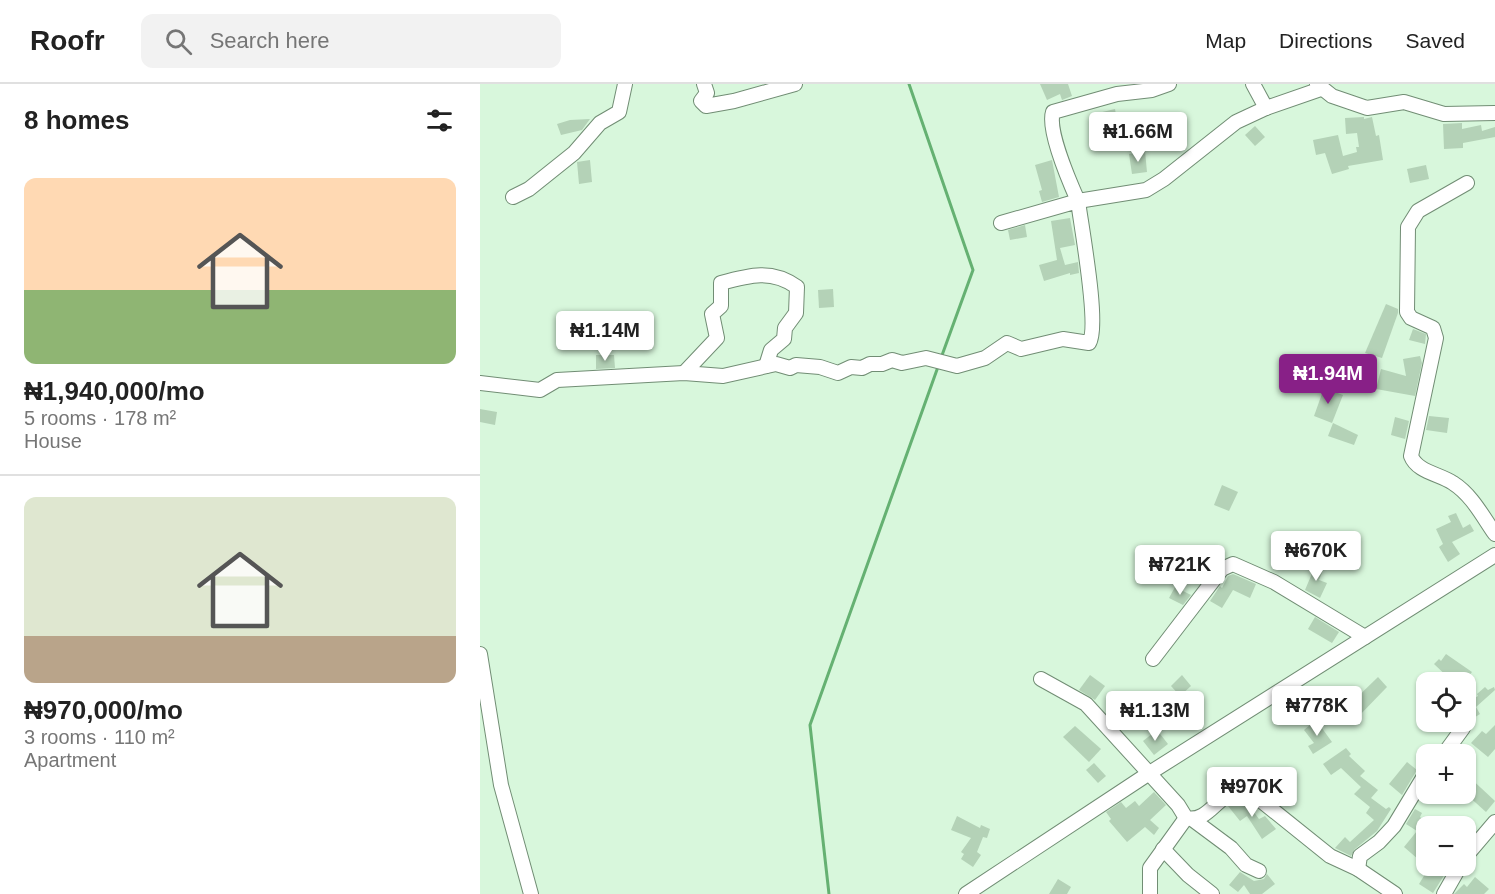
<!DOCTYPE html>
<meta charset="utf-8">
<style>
:root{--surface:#fff;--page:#f2f2f2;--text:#222;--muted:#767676;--line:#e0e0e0;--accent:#882087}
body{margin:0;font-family:Arial,sans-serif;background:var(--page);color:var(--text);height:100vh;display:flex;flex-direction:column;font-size:22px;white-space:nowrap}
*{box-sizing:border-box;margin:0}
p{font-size:20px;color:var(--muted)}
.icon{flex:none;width:33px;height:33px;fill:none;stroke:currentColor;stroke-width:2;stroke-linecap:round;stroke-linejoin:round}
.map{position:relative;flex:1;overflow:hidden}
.panel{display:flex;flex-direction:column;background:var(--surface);width:480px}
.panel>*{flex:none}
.tools{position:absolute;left:936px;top:588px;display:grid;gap:12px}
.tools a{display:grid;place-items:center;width:60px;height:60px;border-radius:12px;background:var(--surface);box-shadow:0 2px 4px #0004;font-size:30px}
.price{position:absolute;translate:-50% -51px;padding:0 14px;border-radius:6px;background:#fff;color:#222;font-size:20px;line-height:39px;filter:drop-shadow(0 2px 3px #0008)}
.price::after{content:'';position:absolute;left:50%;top:36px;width:18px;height:14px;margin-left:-9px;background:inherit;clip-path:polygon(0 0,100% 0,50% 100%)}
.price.current{background:var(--accent);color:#fff}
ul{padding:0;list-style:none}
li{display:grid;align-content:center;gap:12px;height:318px;padding:0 24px}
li+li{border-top:2px solid var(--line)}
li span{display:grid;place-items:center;height:186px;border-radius:12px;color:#555}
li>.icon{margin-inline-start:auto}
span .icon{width:108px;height:108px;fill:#fffc;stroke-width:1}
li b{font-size:26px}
h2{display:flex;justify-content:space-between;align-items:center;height:72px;padding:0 24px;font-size:26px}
header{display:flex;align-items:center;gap:36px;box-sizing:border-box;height:84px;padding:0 30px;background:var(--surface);border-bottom:2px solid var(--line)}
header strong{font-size:28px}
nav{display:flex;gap:33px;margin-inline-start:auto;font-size:21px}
.search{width:420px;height:54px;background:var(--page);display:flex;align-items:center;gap:15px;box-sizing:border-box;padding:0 21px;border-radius:12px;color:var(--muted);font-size:22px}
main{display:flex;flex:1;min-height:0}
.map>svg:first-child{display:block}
</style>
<header>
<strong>Roofr</strong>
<div class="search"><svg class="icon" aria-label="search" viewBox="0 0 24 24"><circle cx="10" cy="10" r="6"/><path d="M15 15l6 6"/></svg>Search here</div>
<nav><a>Map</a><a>Directions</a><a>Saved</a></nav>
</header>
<main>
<section class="panel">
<h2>8 homes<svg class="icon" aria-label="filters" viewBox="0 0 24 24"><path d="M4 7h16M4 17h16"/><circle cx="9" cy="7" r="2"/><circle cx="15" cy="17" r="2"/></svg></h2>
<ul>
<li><span style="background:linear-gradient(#ffd9b3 60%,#8fb573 0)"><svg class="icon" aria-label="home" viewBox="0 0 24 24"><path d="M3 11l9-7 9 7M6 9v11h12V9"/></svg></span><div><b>₦1,940,000/mo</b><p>5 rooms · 178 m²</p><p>House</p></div></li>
<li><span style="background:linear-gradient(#dfe7d0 75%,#b9a48a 0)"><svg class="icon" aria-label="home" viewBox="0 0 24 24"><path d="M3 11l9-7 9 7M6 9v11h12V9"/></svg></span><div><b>₦970,000/mo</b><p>3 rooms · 110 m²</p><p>Apartment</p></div></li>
</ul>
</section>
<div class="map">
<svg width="1015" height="810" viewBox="0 0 1015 810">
<rect width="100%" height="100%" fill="#d8f7dc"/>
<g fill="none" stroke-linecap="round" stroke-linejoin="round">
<g stroke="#65b172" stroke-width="3">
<path d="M429,0L493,186L461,274"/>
<path d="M349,810L330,641L459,280"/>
</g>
</g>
<g fill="#b4d2b7">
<path d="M560,0H588L592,12L582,16L580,10L567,16Z"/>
<path d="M635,25L638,41L620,45L618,29Z"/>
<path d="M884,33V35L892,33L896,52L899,51L903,76L868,82L869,85L852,90L845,69L836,71L833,56L858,51L863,72L877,68L876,63H879L877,49L866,50L865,34Z"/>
<path d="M110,35L102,46L81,51L77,40L90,36Z"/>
<path d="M982,39V45L1001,41L1002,47L1015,43V53L983,59V64L964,65L963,40Z"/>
<path d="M775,42L785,53L775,62L765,51Z"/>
<path d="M665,67L667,88L652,90L649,70Z"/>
<path d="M110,76L112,98L99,100L97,78Z"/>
<path d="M572,76L579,113L562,118L559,107L562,106L555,81Z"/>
<path d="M946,81L949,95L930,99L927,85Z"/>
<path d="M590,134L595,161L580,164L585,181L598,178L599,189L590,191V189L564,197L559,181L577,176L571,137Z"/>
<path d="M545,141L547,153L530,156L528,146Z"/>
<path d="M353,205L354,223L339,224L338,206Z"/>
<path d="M906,220L918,225V229L902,274L885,269Z"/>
<path d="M933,245L946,250L945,260L929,256Z"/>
<path d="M116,271H134L135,284L116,285Z"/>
<path d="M940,272L942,279L935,312L896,305L901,285L926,292L923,275Z"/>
<path d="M844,304L863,311L852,339L834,332Z"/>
<path d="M0,325L17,328L15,341L0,338Z"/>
<path d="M949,332L969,334L967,349L946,346Z"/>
<path d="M915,333L929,337L925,355L911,351Z"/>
<path d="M853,339L878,351L874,361L848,352Z"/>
<path d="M742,401L758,408L749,427L734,421Z"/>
<path d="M976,429L983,444L990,440L994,447L972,458L980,470L968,478L959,463L963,460L956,445L971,438L968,432Z"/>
<path d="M719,468L734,476L727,488L713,480Z"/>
<path d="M836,480L844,484L839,496L847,499L840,514L825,506Z"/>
<path d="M753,490L776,500L770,514L753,506L742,524L730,517L740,502L742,504L748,492Z"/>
<path d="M695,503L711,511L703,521L689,514Z"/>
<path d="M835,533L859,548L852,559L828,545Z"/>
<path d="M966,570L992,588L984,598H973L954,580L959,575L961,577Z"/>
<path d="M610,591L625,602L615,616L599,606Z"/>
<path d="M702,591L711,602L700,612L691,602Z"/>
<path d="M898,593L907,603L875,636L865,625Z"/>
<path d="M1005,603L1008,606L1014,603L1015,606L996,623L1000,630L989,637L986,636V619L998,612L997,610Z"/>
<path d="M836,636L852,658L833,670L828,662L834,659L824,646Z"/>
<path d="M1015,641V665L1008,673L991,659L1002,647L1006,650Z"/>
<path d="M595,642L621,665L609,678L583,653Z"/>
<path d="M677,646L688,660L674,671L663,657Z"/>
<path d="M866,664L871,670L869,672L885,687L880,692L898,706L891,714L906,725L909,723L911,725L897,747L875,765L871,772L855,764L865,753L870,758L894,736L886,729L890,723L874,710L881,703L861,684L851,691L843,680Z"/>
<path d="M927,678L937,686L922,711L909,700Z"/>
<path d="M614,679L626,692L618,699L606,686Z"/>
<path d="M986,690L1015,717L1006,728L986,710Z"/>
<path d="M674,708L686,721L670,736L679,744L674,751L665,743L647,758L629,737L631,735L626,728L641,718L646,724L655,717L659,722Z"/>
<path d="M758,716H765L779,735L785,732L796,745L782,755L767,732L760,737L748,722Z"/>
<path d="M935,725L942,729L940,733L946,738V782L924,763L937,747L926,740Z"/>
<path d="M477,732L500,744L501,741L510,745L507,754L503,753L497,768L501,771L493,783L481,775L484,770L481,768L491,754L471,746Z"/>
<path d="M950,782H970L953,809L939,800Z"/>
<path d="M760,788L774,797L784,795L787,790L795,800L782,810H770L764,801L758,808L749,801Z"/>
<path d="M995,793L1009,805L1004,810H974L984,800L987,803Z"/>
<path d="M578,795L591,803L587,810H569Z"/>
</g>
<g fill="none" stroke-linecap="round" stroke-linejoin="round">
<defs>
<g id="minor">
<path d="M224,0L227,9L221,17L226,22L254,17L315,0"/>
<path d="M689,0L672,6L637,10L573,28C567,46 590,99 598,117L666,106L684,95L756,38L786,24L841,5"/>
<path d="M773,0L786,24"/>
<path d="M837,0L852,12L887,24L924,18L964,30L1015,29"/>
<path d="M987,99L938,127L928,143L927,228L931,234L953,244L956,254L931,372C937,388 960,390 973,399C992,411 1003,433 1015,450"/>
<path d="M33,113L49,105L94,69L120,39L139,28L145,0"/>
<path d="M204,289L237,254L232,230L241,222V199C270,191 292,185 317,203L316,229L305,244L304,255L291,266L286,282"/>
<path d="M0,299L60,306L77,296L204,289L243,292L296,280L310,284L316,281L340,283L358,289L371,283L382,284L390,280H402L412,276L422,279L446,274L477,282L505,274L527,259L541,265L583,255L609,259C620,243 601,141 598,117L521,139"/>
<path d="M0,570L21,701L51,810"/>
<path d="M673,575L742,485L753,480L794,498L885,553"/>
<path d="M561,595L606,620L698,721L706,734C727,739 737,713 755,707C759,706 765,707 769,707L850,772L878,785L915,810"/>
<path d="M964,670L983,644"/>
<path d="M712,735L751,764L766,781L779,787"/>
<path d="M683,765L708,791L732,810"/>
<path d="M986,772L1015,738"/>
<path d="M878,785L880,772L899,758L914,742L946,689"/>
<path d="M486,810L668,690L1015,471"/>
<path d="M670,810V784L706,734"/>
<path d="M964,810L980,782"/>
</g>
</defs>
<use href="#minor" stroke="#718d74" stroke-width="16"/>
<use href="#minor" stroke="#fff" stroke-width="14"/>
</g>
</svg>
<div class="tools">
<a><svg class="icon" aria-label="locate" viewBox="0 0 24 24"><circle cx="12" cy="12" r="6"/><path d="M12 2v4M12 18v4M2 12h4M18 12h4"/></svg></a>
<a>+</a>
<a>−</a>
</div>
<b class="price" style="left:658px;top:79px">₦1.66M</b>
<b class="price" style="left:125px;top:278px">₦1.14M</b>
<b class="price current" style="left:848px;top:321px">₦1.94M</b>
<b class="price" style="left:836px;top:498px">₦670K</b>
<b class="price" style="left:700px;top:512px">₦721K</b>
<b class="price" style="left:837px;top:653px">₦778K</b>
<b class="price" style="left:675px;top:658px">₦1.13M</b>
<b class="price" style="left:772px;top:734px">₦970K</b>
</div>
</main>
